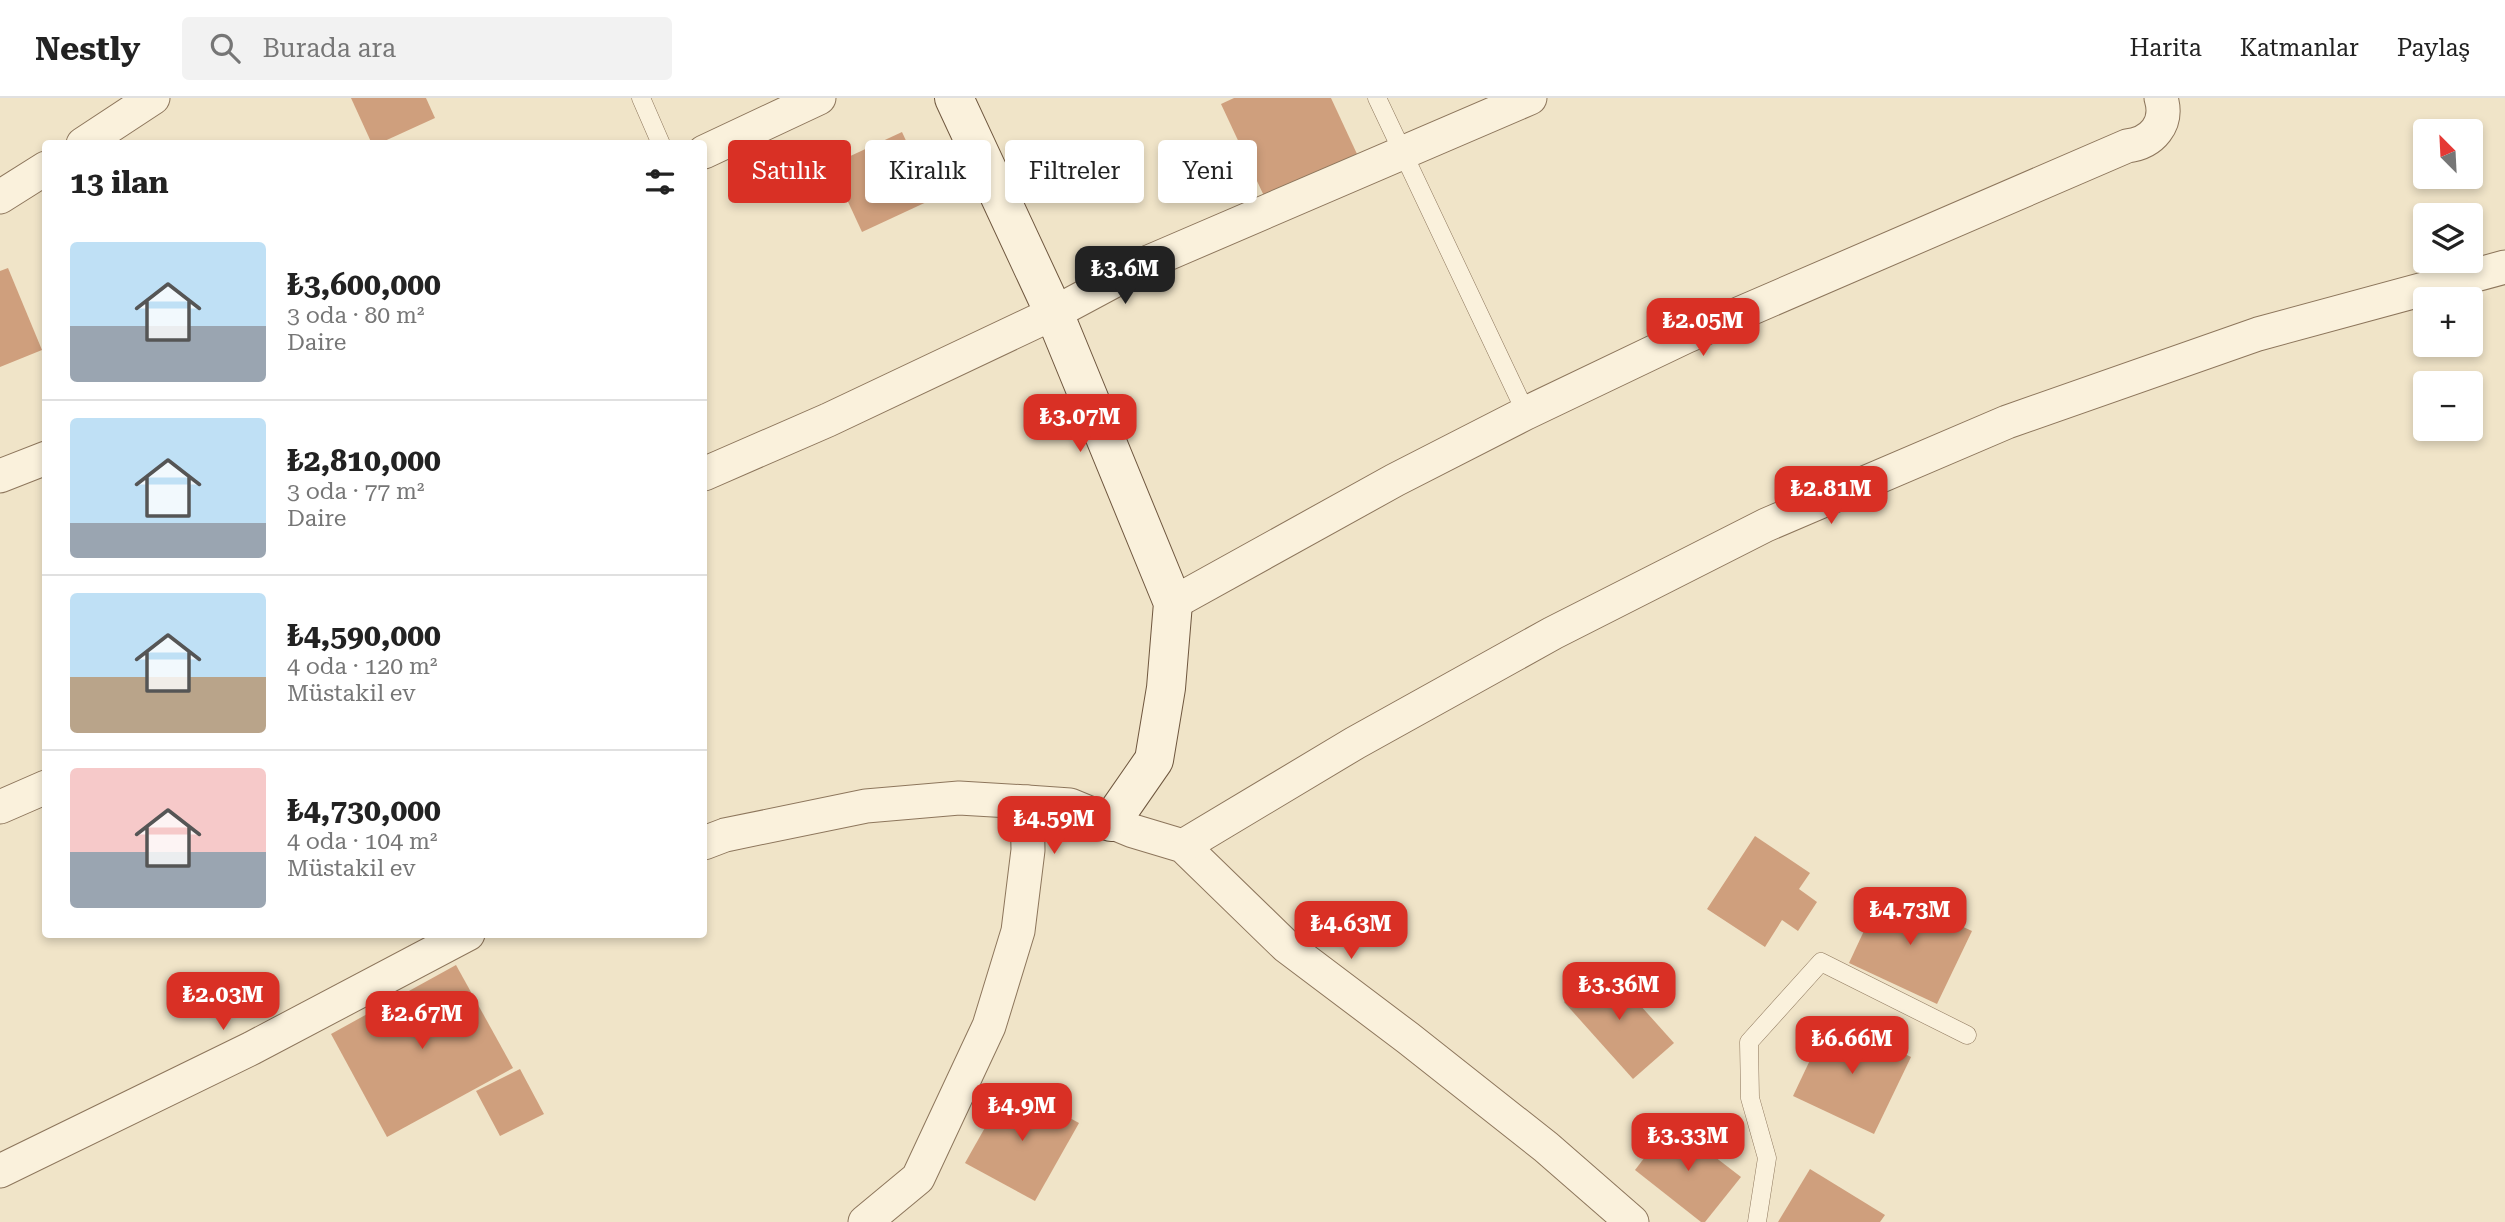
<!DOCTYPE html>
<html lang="tr">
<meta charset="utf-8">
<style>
:root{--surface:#fff;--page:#f2f2f2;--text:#222;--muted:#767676;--line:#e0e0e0;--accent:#d93025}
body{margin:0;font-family:"Roboto Serif",serif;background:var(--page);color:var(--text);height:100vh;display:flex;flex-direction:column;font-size:26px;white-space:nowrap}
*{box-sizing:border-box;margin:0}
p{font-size:23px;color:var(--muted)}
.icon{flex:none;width:38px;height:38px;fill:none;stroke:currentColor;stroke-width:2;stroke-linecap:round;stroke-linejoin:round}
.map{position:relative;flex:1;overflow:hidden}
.sheet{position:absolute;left:42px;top:42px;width:665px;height:798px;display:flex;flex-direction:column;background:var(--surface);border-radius:7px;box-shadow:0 4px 10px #0003}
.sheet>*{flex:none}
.guide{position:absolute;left:728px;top:42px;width:665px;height:63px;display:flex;gap:14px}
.needle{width:46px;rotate:336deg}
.buttons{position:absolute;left:2413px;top:21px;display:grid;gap:14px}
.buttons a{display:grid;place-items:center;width:70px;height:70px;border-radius:7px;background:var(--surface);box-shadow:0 4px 10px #0003;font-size:35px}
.price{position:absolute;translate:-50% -60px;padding:0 16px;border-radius:14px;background:var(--accent);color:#fff;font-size:23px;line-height:46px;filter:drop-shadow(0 2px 4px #0008)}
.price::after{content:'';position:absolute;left:50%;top:42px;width:21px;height:16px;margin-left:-10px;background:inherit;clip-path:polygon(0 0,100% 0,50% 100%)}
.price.selected{background:#222;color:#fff}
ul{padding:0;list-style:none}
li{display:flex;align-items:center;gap:21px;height:175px;padding:0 28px}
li+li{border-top:2px solid var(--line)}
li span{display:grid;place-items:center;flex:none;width:196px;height:140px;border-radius:7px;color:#555}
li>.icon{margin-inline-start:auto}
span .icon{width:84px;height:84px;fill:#fffc;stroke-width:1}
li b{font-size:30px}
h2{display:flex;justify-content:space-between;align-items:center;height:84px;padding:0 28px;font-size:30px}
.tag{padding:0 24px;border-radius:7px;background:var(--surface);box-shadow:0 4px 10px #0003;font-size:24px;line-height:63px}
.tag.selected{background:var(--accent);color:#fff}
header{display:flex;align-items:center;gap:42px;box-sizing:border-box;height:98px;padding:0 35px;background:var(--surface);border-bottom:2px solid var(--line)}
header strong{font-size:33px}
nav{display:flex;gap:38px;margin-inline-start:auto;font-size:24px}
.search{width:490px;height:63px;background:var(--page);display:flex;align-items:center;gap:18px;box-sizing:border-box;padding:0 24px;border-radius:7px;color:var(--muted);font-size:26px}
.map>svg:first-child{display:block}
</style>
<header>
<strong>Nestly</strong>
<div class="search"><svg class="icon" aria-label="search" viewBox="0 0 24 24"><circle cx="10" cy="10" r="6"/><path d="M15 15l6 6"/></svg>Burada ara</div>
<nav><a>Harita</a><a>Katmanlar</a><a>Paylaş</a></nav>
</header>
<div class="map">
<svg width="2505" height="1124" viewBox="0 0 2505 1124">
<rect width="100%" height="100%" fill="#f0e4c8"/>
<g fill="#cf9f7d">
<path d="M351,0H426L435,20L378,46H372Z"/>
<path d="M1234,0H1331L1357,56L1264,98L1221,6Z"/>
<path d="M902,34L933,101L862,134L831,67Z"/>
<path d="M8,170L42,252L0,269V173Z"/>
<path d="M1755,738L1810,775L1799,791L1817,804L1798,833L1782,822L1765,849L1707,811Z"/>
<path d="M1883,792L1972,833L1937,906L1849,865Z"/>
<path d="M456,867L513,970L387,1039L331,936Z"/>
<path d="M1605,868L1674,945L1633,981L1564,904Z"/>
<path d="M1830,920L1911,959L1874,1036L1793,998Z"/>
<path d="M520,971L544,1016L500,1038L476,993Z"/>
<path d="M1009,987L1079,1025L1035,1103L965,1065Z"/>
<path d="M1671,1025L1741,1079L1705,1124H1701L1635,1072Z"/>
<path d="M1810,1071L1885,1117L1880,1124H1778Z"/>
</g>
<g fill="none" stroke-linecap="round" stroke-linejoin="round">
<defs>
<g id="lane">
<path d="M641,0L661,46"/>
<path d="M1377,0L1526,315"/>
<path d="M1757,1124L1767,1060L1750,1000L1749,944L1821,864L1967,937"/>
</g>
<g id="street">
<path d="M83,46L153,0"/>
<path d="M704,54L819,0"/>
<path d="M0,99L46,70"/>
<path d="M704,376L828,322L1054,215L1151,163L1530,0"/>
<path d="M0,378L46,360"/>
<path d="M1173,505L1395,382L1526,315L1685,239L2127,48C2152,45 2169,26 2161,0"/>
<path d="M1027,704L1070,707L1133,733L1183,748L1286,848L1408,940L1546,1049L1632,1124"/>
<path d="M0,709L46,689"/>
<path d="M704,745L725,737L866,708L959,700L1027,704L1028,752L1018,833L989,928L918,1080L865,1124"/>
<path d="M1183,748L1355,645L1553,535L1766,427L2007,324L2258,236L2505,169"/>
<path d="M0,1073L252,950L468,836"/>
</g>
<path id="secondary" d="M954,0L1054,215L1173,505L1166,590L1154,662L1111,724"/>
</defs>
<use href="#lane" stroke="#8d765c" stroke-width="19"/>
<use href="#street" stroke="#8d765c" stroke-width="35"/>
<use href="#secondary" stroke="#6f573f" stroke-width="40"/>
<use href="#lane" stroke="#faf1dc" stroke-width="18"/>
<use href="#street" stroke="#faf1dc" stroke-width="33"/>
<use href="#secondary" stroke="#faf1dc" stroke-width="38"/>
</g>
</svg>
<div class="buttons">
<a><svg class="needle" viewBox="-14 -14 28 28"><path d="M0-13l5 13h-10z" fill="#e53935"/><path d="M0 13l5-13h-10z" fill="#767676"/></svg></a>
<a><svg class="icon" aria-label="layers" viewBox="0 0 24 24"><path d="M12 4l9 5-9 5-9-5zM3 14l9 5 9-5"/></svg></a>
<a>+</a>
<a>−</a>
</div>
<b class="price selected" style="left:1125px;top:208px">₺3.6M</b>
<b class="price" style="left:1703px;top:260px">₺2.05M</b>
<b class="price" style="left:1080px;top:356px">₺3.07M</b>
<b class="price" style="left:1831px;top:428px">₺2.81M</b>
<b class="price" style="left:1054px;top:758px">₺4.59M</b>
<b class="price" style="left:1910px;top:849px">₺4.73M</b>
<b class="price" style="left:1351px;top:863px">₺4.63M</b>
<b class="price" style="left:1619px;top:924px">₺3.36M</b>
<b class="price" style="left:223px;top:934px">₺2.03M</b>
<b class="price" style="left:422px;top:953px">₺2.67M</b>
<b class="price" style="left:1852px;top:978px">₺6.66M</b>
<b class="price" style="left:1022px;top:1045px">₺4.9M</b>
<b class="price" style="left:1688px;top:1075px">₺3.33M</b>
<div class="guide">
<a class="tag selected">Satılık</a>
<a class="tag">Kiralık</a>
<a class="tag">Filtreler</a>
<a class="tag">Yeni</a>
</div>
<section class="sheet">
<h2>13 ilan<svg class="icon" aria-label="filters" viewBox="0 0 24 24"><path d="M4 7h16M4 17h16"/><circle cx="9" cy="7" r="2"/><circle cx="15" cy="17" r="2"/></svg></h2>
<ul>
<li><span style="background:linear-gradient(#bfe0f5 60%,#9aa5b1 0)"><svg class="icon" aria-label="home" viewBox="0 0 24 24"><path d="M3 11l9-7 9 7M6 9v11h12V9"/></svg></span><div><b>₺3,600,000</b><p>3 oda · 80 m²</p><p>Daire</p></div></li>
<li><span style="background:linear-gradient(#bfe0f5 75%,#9aa5b1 0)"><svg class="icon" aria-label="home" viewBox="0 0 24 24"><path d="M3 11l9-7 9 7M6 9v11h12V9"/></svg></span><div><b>₺2,810,000</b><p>3 oda · 77 m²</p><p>Daire</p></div></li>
<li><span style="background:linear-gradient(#bfe0f5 60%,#b9a48a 0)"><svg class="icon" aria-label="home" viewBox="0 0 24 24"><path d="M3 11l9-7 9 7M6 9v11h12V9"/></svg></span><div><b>₺4,590,000</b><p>4 oda · 120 m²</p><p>Müstakil ev</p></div></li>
<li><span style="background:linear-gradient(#f6c9c9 60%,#9aa5b1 0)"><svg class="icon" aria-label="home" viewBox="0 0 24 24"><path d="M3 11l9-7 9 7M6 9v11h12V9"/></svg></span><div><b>₺4,730,000</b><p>4 oda · 104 m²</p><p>Müstakil ev</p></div></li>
</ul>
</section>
</div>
